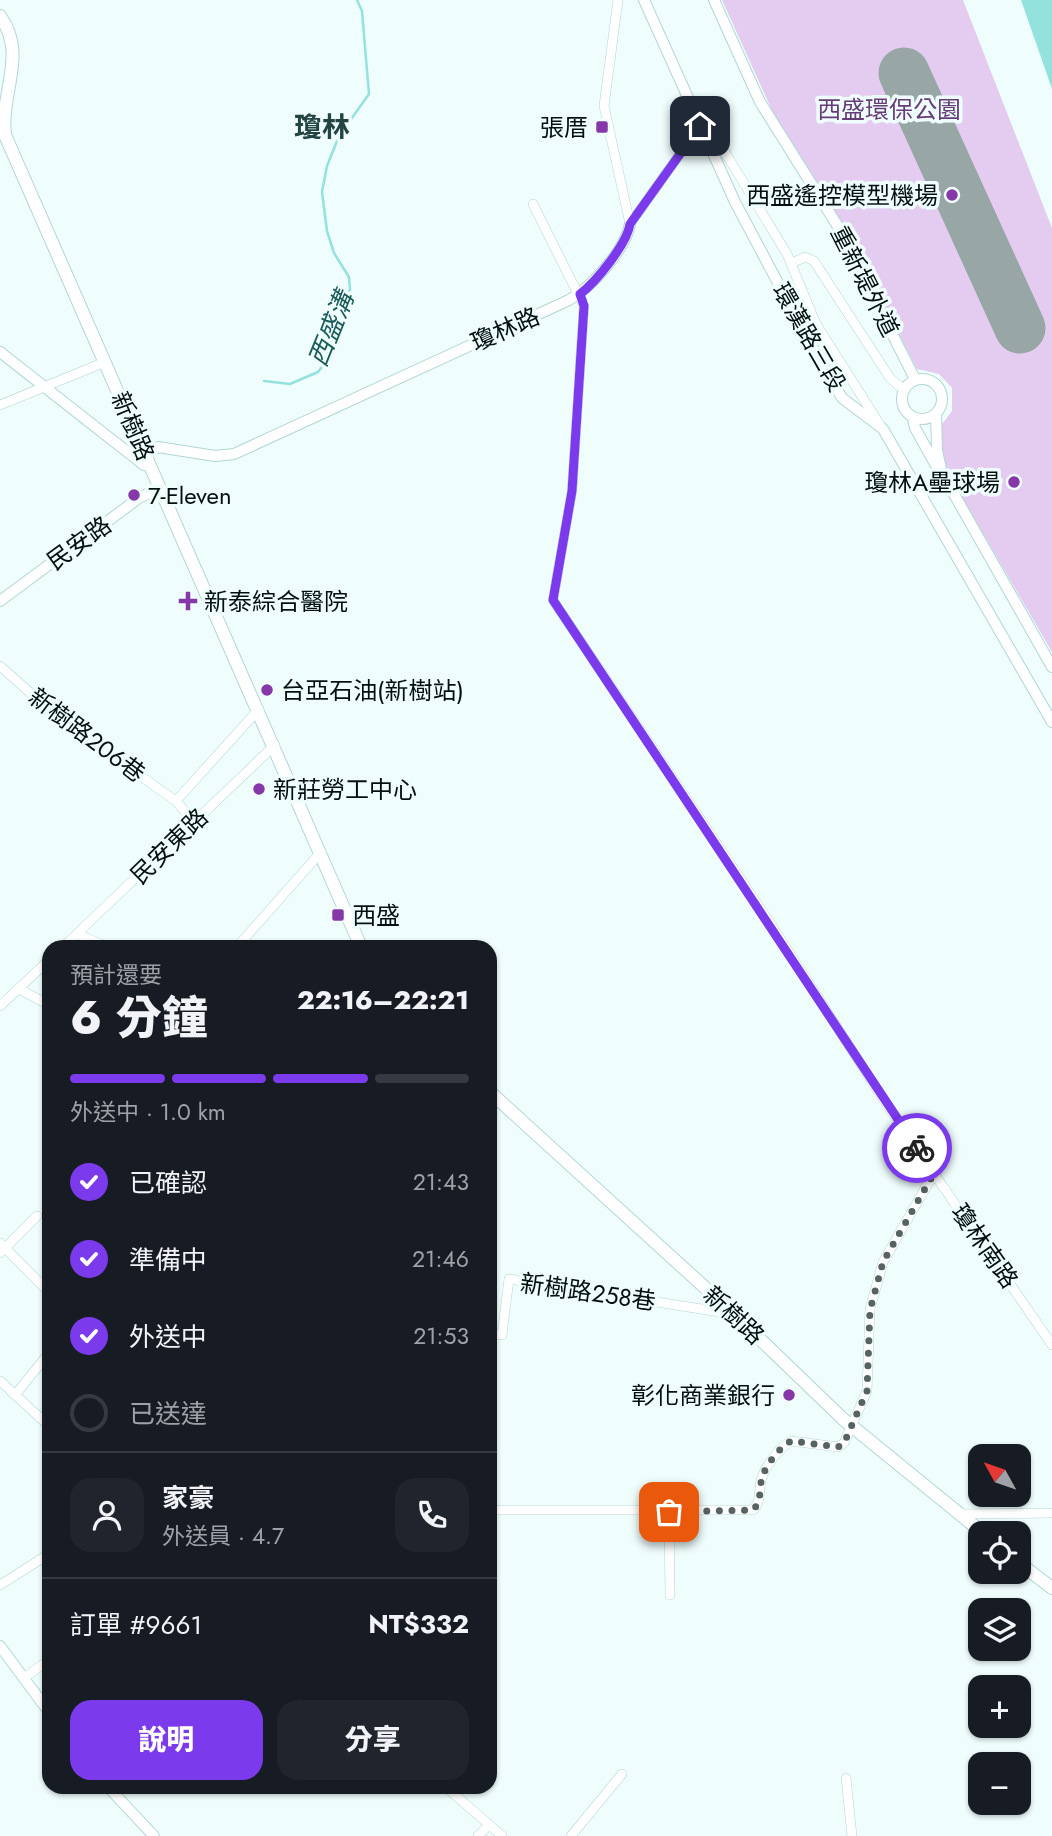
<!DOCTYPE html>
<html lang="zh-TW">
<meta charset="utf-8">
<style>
:root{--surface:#171b24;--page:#20242c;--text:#f1f3f6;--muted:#9ea1a6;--line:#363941;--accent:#7c3aed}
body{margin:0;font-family:Jost,"Noto Sans TC",sans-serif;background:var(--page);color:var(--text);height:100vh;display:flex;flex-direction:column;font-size:26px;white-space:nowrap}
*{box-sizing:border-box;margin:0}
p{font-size:23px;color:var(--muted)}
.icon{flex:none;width:38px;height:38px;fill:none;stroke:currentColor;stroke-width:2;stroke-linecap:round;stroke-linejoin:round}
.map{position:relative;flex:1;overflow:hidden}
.panel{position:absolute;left:42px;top:940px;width:455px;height:854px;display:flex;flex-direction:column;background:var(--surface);border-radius:21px;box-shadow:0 2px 5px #0004}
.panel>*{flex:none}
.needle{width:46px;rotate:310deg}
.tools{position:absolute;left:968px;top:1444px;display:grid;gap:14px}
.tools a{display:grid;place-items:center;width:63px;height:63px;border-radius:14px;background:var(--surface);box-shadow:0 2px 5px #0004;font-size:35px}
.pin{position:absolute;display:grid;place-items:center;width:60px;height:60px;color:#fff;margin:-30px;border-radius:14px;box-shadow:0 4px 10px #0006}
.courier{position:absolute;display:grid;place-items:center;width:70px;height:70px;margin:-35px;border:5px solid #7c3aed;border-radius:50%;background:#fff;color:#222;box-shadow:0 2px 9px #0007}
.overview em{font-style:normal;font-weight:800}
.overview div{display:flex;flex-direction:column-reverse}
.overview{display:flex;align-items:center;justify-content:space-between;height:119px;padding:0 28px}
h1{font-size:46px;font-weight:800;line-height:52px}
.bar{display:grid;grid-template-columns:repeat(4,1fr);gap:10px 7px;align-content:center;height:84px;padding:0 28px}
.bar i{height:9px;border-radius:5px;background:var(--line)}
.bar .current{background:var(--accent)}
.bar p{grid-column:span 4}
.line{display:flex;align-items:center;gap:18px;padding:0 28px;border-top:2px solid var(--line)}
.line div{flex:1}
.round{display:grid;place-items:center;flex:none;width:74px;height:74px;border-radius:21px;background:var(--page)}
ol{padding:0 28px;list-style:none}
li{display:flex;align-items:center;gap:21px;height:77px}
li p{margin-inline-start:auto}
li .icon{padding:7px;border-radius:50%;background:var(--accent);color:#fff;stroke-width:4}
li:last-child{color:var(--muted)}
li i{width:38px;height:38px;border:4px solid var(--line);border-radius:50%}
.primary-button{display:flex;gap:14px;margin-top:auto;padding:14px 28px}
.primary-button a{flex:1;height:80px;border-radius:21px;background:var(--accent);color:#fff;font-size:28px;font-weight:800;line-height:80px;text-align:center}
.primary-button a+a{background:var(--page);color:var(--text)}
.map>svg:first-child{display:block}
</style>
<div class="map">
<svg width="1052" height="1836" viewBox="0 0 1052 1836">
<rect width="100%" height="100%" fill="#effefd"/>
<polygon fill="#e4ccf1" points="722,0 963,0 1052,228 1052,652 942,463 942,424 952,411 952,388 939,374 917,369 828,199 803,179"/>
<polygon fill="#93e2de" points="1021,0 1052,0 1052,89"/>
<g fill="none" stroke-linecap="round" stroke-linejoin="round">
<polyline stroke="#93e2de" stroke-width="2.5" points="264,381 290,384 318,372 324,364 322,340 329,321 344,308 350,289 349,277 334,253 327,231 322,192 327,166 339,136 369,94 362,11 357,0"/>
<polyline stroke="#98a6a6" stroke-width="51" points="904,73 1020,328"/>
<defs>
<g id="minor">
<polyline points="618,0 604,106 630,224"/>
<polyline points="533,204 584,306 572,491 553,600 774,929 889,1108 1052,1345"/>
<polyline points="630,224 700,126 709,126 787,254 816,324 880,425"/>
<polyline points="792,263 805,257 814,261 890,378 904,390"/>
<polyline points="0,405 105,362"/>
<polyline points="0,666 60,719 176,801 194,822"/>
<polyline points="176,801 259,709"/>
<polyline points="77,934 108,947"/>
<polyline points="63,947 275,745"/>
<polyline points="237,947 321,852"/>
<polyline points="19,989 49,1005"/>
<polyline points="0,1006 49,960"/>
<polyline points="0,1243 49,1292"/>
<polyline points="0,1253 37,1216"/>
<polyline points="490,1334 502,1335 509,1279 733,1314"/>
<polyline points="0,1381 49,1426"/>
<polyline points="15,1395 49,1353"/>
<path d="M490,1510H753C762,1501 758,1489 762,1477C767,1464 779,1448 791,1441L838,1447L844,1443L867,1391L870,1309L883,1262L934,1173"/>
<polyline points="669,1512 670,1595"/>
<polyline points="960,1514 1052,1513"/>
<polyline points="0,1585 49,1554"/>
<polyline points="24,1678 49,1660"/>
<polyline points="846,1778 852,1836"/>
<polyline points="446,1787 502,1836"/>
<polyline points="478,1836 489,1825"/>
<polyline points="571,1836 622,1774"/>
</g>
<g id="tertiary">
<polyline points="644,0 735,202 803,330 842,398 883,429 1052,722"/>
<polyline points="714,0 760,102 837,225 915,379"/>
<polyline points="0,352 144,465"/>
<circle cx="922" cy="399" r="20"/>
<polyline points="936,414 937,451 942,473 1052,667"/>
<polyline points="913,418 915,428 938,469"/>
<path d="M139,460L158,447L215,456L234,454L569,300C591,288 626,249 630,224"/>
<polyline points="0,601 139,498 160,487"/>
<polyline points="0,1646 49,1712"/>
<polyline points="108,1787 154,1836"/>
</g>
<g id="secondary">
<path d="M0,16C28,55 0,91 5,135L361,947"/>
<polyline points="490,1092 734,1314 843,1419 983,1533"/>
<polyline points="1018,1562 1052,1588"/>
</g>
</defs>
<use href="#minor" stroke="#b1d6d4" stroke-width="10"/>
<use href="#tertiary" stroke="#b1d6d4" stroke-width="12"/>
<use href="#secondary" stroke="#b1d6d4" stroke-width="14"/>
<use href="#minor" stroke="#fff" stroke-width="9"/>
<use href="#tertiary" stroke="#fff" stroke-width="10"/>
<use href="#secondary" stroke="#fff" stroke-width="12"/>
</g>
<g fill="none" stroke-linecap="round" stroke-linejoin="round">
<path stroke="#566362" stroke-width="7" stroke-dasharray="0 12.6" d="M669,1512L753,1510C762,1501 759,1489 762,1477C767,1464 779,1448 791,1441L838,1447L844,1443L867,1391L870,1310L883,1262L934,1173L917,1148"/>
<path stroke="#7c3aed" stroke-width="9" d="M700,126L630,224C627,244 596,282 580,294L584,306L572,491L553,600L917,1148"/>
</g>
<g fill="#8738a8" stroke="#effefd" stroke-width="2.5">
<rect x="595" y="120" width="14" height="14" rx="3.5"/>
<circle cx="952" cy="195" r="7"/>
<circle cx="1014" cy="482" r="7"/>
<circle cx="134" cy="495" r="7"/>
<path d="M184.5 590.5h7v7h7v7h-7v7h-7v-7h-7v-7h7z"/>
<circle cx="267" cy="690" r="7"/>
<circle cx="259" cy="789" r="7"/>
<rect x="331" y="908" width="14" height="14" rx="3.5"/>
<circle cx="789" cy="1395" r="7"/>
</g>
<g text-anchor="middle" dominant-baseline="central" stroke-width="7" stroke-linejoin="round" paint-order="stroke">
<g font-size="24" fill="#653b78" stroke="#effefd">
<text x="889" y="109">西盛環保公園</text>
</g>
<g font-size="24" fill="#03100f" stroke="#effefd" text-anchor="start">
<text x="588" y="127" text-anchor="end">張厝</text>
<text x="938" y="195" text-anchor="end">西盛遙控模型機場</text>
<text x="1000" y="482" text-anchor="end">瓊林A壘球場</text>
<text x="148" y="495">7-Eleven</text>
<text x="204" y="601">新泰綜合醫院</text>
<text x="281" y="690">台亞石油(新樹站)</text>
<text x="273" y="789">新莊勞工中心</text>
<text x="352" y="915">西盛</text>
<text x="775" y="1395" text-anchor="end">彰化商業銀行</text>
</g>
<g font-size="24" fill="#03100f" stroke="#effefd">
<text transform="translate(865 281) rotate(63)">重新堤外道</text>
<text transform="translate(505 329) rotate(-24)">瓊林路</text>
<text transform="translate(809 337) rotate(60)">環漢路三段</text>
<text transform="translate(133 426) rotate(67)">新樹路</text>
<text transform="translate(79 543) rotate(-36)">民安路</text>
<text transform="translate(87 735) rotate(37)">新樹路206巷</text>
<text transform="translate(169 846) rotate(-44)">民安東路</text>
<text transform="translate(985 1246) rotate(55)">瓊林南路</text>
<text transform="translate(588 1292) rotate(8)">新樹路258巷</text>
<text transform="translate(734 1315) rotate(43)">新樹路</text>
</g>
<g font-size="26" font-style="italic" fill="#1a5c5a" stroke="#effefd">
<text transform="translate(331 329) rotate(-68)">西盛溝</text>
</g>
<g font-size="28" font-weight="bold" fill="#224442" stroke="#effefd">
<text x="322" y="127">瓊林</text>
</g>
</g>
</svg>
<div class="tools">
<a><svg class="needle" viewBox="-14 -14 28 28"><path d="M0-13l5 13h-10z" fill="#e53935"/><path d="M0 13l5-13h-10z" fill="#9ea1a6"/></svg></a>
<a><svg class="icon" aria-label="locate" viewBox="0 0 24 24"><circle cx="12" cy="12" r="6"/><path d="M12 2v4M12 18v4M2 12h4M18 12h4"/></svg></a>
<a><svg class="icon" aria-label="layers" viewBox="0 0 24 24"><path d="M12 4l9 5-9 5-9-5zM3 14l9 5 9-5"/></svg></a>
<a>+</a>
<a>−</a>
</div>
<div class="pin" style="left:669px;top:1512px;background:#ea580c"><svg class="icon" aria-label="bag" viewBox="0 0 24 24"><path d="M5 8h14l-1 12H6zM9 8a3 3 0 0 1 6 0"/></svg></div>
<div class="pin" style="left:700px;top:126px;background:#1f2937"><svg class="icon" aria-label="home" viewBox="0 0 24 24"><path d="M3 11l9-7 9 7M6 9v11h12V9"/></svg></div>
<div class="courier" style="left:917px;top:1148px"><svg class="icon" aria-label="bike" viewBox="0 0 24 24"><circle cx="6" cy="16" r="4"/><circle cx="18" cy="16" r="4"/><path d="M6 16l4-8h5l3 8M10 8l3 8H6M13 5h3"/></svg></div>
<section class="panel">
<div class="overview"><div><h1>6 分鐘</h1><p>預計還要</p></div><em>22:16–22:21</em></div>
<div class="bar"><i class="current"></i><i class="current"></i><i class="current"></i><i></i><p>外送中 · 1.0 km</p></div>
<ol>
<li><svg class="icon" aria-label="check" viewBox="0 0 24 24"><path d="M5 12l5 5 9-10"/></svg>已確認<p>21:43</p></li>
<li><svg class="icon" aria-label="check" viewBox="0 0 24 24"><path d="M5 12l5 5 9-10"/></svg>準備中<p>21:46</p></li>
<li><svg class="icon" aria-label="check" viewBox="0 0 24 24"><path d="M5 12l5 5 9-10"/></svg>外送中<p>21:53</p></li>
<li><i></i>已送達</li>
</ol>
<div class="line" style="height:126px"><a class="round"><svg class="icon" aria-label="person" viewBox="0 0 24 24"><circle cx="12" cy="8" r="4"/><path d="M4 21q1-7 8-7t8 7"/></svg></a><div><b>家豪</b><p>外送員 · 4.7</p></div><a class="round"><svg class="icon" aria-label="phone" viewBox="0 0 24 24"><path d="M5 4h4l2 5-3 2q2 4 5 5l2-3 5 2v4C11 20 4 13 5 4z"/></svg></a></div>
<div class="line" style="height:91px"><div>訂單 #9661</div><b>NT$332</b></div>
<div class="primary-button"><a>說明</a><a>分享</a></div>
</section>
</div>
